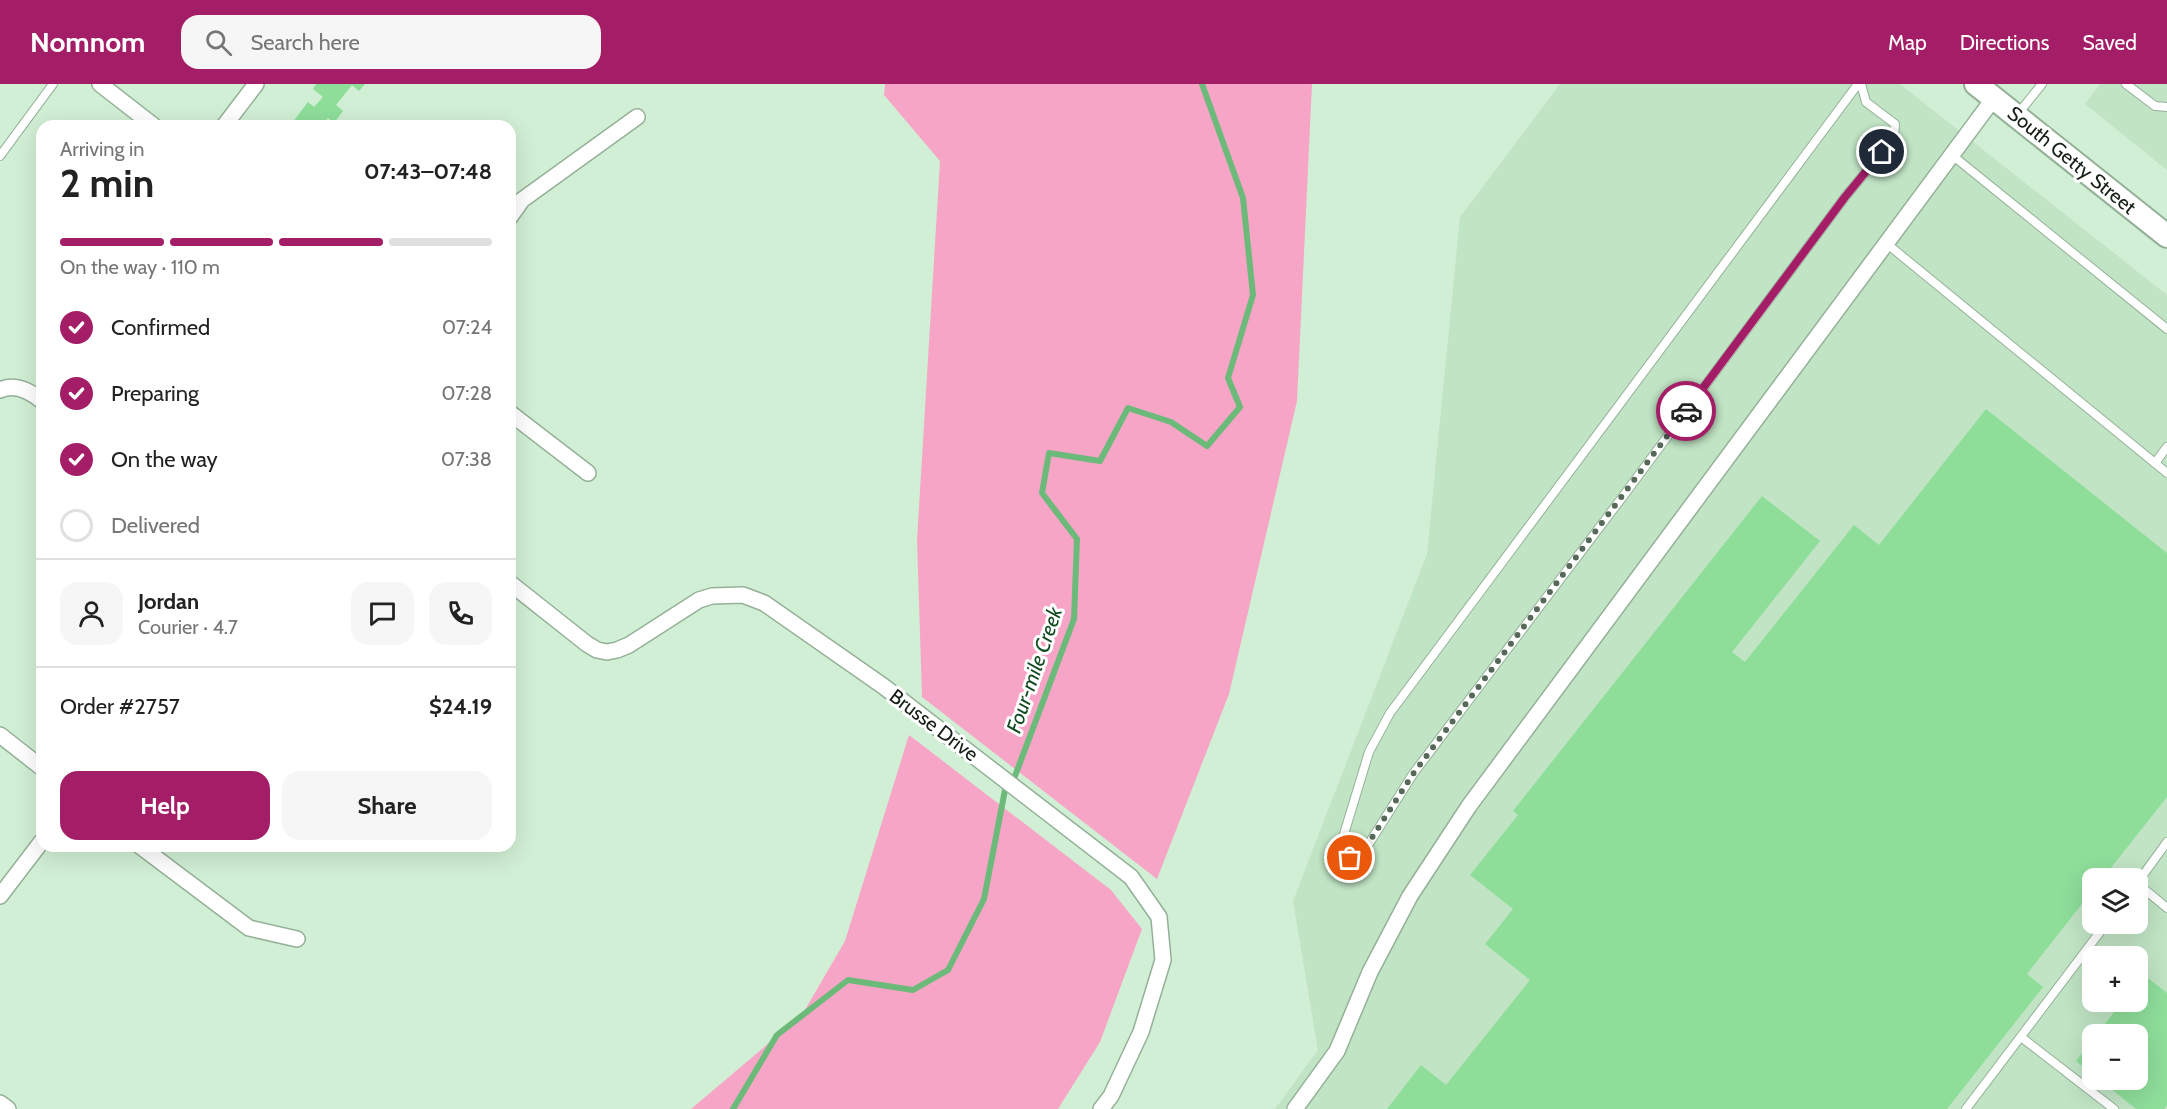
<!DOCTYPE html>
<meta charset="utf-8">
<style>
:root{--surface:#fff;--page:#f6f6f6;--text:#222;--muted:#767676;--line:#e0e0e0;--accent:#a41d67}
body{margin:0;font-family:Cabin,sans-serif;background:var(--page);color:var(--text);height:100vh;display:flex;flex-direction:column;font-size:22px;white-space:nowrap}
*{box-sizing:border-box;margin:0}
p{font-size:20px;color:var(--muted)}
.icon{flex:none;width:33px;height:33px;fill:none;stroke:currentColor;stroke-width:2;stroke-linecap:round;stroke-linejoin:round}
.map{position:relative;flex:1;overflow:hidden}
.side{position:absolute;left:36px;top:36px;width:480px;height:732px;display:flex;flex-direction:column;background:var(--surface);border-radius:18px;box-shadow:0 6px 24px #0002}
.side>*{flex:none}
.fabs{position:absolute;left:2082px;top:784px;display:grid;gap:12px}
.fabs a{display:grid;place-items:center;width:66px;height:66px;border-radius:12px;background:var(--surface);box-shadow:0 6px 24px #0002;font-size:30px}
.pin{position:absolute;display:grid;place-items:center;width:51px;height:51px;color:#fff;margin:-26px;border:3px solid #fff;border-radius:50%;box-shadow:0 2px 6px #0007}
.courier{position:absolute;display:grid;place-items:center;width:60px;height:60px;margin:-30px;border:4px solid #a41d67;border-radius:50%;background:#fff;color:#222;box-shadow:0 2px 8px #0007}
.headline em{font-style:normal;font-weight:700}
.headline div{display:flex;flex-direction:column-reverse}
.headline{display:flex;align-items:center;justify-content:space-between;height:102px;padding:0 24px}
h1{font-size:39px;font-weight:700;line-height:45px}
.bar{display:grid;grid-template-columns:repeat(4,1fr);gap:9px 6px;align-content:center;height:72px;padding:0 24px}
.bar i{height:8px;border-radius:4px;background:var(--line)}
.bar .on{background:var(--accent)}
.bar p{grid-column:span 4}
.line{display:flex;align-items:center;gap:15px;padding:0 24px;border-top:2px solid var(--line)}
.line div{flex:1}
.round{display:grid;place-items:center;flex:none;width:63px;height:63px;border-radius:18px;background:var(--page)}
ol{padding:0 24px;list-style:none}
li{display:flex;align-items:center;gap:18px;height:66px}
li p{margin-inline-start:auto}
li .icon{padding:6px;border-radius:50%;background:var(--accent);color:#fff;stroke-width:4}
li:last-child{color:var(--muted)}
li i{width:33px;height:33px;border:3px solid var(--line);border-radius:50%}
.button{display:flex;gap:12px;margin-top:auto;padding:12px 24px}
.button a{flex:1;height:69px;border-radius:18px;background:var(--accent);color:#fff;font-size:24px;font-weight:700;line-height:69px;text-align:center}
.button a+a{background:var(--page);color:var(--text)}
header{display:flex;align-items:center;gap:36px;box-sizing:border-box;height:84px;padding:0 30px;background:var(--accent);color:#fff}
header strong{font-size:28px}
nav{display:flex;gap:33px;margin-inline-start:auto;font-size:21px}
.search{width:420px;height:54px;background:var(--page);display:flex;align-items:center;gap:15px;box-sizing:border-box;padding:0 21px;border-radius:18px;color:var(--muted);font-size:22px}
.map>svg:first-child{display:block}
</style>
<header>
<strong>Nomnom</strong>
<div class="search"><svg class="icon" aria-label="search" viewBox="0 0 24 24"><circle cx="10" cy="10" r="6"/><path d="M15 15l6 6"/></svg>Search here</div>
<nav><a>Map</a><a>Directions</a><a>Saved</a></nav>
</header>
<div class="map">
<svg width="2167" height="1025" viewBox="0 0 2167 1025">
<rect width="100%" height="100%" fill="#d1efd4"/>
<g fill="#c0e4c4" fill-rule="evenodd">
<path d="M1560,0H1900L2167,211V1025H1275L1318,966L1293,817L1427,470L1460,133ZM2092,795H2138V840H2092ZM2092,873H2138V918H2092ZM2092,951H2138V996H2092Z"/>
<polygon points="2100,0 2167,0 2167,86 2085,20"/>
</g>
<g fill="#f7a5c7">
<polygon points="885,0 1312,0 1297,317 1229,610 1157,795 922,613 917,456 940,77 884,11"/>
<polygon points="909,651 1111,806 1142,845 1100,958 1058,1025 691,1025 802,931 845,857"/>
</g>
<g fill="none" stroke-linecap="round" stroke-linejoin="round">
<g stroke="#6cba79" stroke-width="6">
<polyline points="1015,692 1074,535 1077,455 1042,409 1049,369 1100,377 1128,324 1171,338 1207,362 1240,323 1228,294 1253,211 1243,114 1202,0"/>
<polyline points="733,1025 777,951 848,896 913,906 948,886 984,815 1005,706"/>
</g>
</g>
<g fill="#8ede9a">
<polygon points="316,0 365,0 359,7 352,1 336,21 343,27 334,39 328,34 322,42 295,42 292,39 308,18 314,23 323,13 313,5"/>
<polygon points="1986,325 2167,469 2167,713 2102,795 2092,795 2092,807 2027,890 2043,903 1947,1025 1387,1025 1421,981 1446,1001 1530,896 1485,860 1513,825 1470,791 1518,731 1513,727 1762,412 1820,457 1732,568 1745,578 1854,441 1879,461"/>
<polygon points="2144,891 2167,909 2167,1022 2164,1025 2136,1025 2100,996 2138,996 2138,951 2096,951 2122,918 2138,918 2138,899"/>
<polygon points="2092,956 2092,990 2076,977"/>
</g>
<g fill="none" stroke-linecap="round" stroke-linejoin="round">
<defs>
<g id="service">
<polyline points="1858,0 1390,629 1369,668 1341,760 1341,768 1350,774 1363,769 1413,690 1627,407 1845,113 1894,54 1895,40 1866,18 1861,0"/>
<polyline points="2126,0 2155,22 2167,23"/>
<polyline points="2017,31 2042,0"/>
<polyline points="1952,71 2167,245"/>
<polyline points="0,72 53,0"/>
<polyline points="1886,159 2167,389"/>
<polyline points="2155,379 2167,363"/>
<polyline points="2138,798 2167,758"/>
<polyline points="2138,800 2167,824"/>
<polyline points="2021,953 2114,1025"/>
<polyline points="1966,1025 2106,840"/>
</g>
<g id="minor">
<polyline points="100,0 154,42"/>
<polyline points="224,42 256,0"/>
<polyline points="510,133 522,116 637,33"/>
<path d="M0,306C15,299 30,307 42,317"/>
<polyline points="510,329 588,389"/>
<polyline points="510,499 587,560 597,566 607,568 617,566 629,561 699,516 712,512 743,511 764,519 883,602 1131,793 1159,833 1163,876 1141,948 1111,1012 1101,1025"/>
<polyline points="0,651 42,684"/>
<polyline points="140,762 249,844 297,855"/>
<polyline points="0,812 42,757"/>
<polyline points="0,1019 8,1025"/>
<polyline points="1295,1025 1337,967 1370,888 1410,812 1469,722 1994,14"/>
</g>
<polyline id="secondary" points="1976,0 2167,152"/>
</defs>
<use href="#service" stroke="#94b198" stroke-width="10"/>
<use href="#minor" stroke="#94b198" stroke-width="18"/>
<use href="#secondary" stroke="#94b198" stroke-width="26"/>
<use href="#service" stroke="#fff" stroke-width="8"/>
<use href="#minor" stroke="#fff" stroke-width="15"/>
<use href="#secondary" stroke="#fff" stroke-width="22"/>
</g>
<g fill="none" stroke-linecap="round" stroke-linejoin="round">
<polyline stroke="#566858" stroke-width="6" stroke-dasharray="0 10.8" points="1350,774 1362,769 1413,690 1686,327"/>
<polyline stroke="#a41d67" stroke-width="8" points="1686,327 1845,113 1882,68"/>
</g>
<g text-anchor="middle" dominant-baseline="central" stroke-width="6" stroke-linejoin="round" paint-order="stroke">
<g font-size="20" fill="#141f15" stroke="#fff">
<text transform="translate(2072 76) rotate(39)">South Getty Street</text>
<text transform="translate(934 641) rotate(37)">Brusse Drive</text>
</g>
<g font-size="21" font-style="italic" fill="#124b20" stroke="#fff">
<text transform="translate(1034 586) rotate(-71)">Four-mile Creek</text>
</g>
</g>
</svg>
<div class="fabs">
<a><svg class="icon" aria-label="layers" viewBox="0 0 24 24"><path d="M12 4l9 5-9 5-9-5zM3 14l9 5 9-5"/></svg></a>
<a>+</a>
<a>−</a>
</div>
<div class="pin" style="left:1350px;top:774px;background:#ea580c"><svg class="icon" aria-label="bag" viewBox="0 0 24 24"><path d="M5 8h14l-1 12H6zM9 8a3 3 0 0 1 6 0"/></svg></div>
<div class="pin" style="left:1882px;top:68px;background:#1f2937"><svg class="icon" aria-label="home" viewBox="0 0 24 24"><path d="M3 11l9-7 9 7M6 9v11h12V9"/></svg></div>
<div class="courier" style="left:1686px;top:327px"><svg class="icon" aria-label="car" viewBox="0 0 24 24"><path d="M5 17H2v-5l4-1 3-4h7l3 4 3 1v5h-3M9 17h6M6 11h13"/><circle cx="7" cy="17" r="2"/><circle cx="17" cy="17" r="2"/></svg></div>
<section class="side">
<div class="headline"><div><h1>2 min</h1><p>Arriving in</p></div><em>07:43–07:48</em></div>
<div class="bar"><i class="on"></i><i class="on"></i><i class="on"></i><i></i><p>On the way · 110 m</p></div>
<ol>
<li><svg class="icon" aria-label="check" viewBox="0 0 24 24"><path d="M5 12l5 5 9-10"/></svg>Confirmed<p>07:24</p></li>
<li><svg class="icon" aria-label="check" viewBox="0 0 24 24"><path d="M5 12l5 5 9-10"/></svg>Preparing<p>07:28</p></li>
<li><svg class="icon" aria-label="check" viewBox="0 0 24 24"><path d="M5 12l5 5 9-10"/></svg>On the way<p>07:38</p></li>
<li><i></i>Delivered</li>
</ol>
<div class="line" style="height:108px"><a class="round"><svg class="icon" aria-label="person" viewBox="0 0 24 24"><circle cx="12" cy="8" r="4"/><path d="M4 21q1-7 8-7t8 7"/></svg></a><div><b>Jordan</b><p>Courier · 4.7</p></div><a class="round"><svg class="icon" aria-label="chat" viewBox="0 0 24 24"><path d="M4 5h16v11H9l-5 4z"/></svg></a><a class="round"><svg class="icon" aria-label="phone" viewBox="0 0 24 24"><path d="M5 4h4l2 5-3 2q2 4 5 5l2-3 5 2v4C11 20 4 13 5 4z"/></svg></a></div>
<div class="line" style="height:78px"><div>Order #2757</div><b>$24.19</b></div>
<div class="button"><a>Help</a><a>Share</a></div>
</section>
</div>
